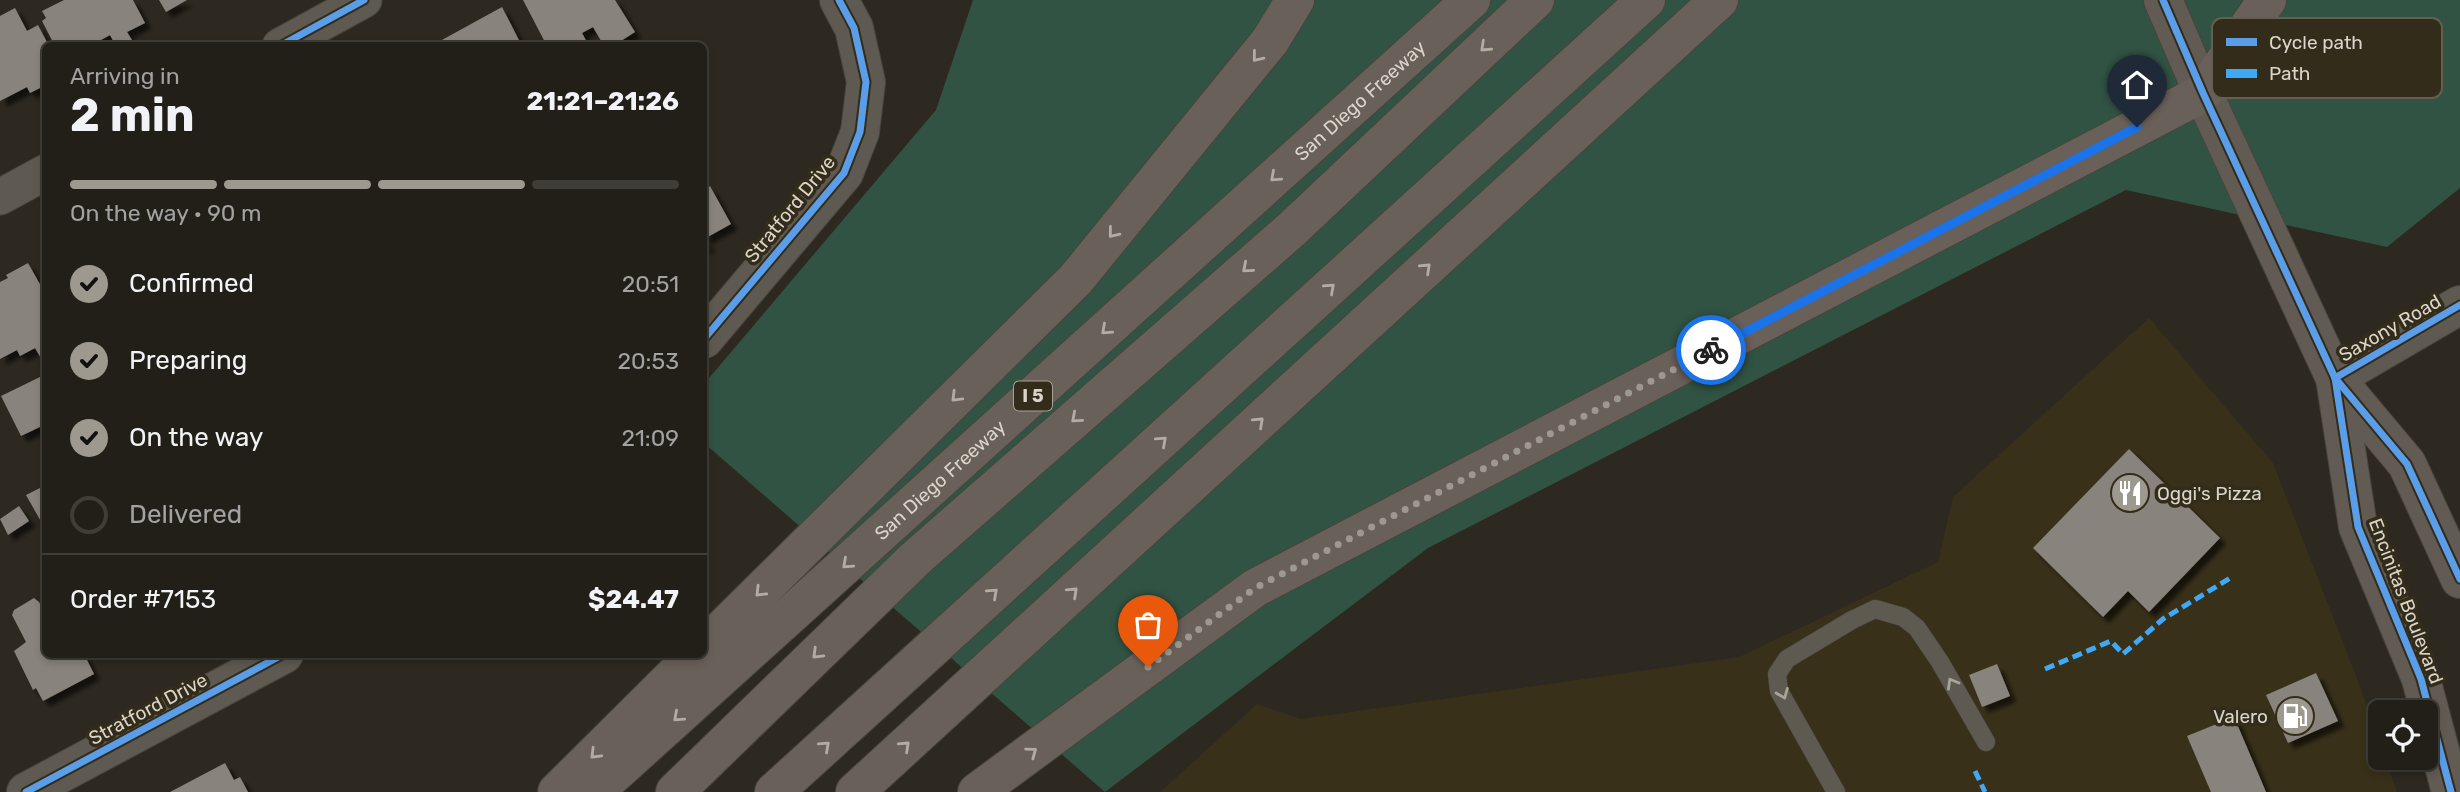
<!DOCTYPE html>
<meta charset="utf-8">
<style>
:root{--surface:#221f18;--page:#2e2c25;--text:#f1f3f6;--muted:#a2a2a2;--line:#3f3d37;--accent:#9d998e}
body{margin:0;font-family:Rubik,sans-serif;background:var(--page);color:var(--text);height:100vh;display:flex;flex-direction:column;font-size:26px;white-space:nowrap}
*{box-sizing:border-box;margin:0}
p{font-size:23px;color:var(--muted)}
.icon{flex:none;width:38px;height:38px;fill:none;stroke:currentColor;stroke-width:2;stroke-linecap:round;stroke-linejoin:round}
.map{position:relative;flex:1;overflow:hidden}
.sheet{position:absolute;left:42px;top:42px;width:665px;height:616px;display:flex;flex-direction:column;background:var(--surface);border-radius:10px;box-shadow:0 4px 10px #0003,0 0 0 2px var(--line)}
.sheet>*{flex:none}
.buttons{position:absolute;left:2368px;top:700px;display:grid;gap:14px}
.buttons a{display:grid;place-items:center;width:70px;height:70px;border-radius:10px;background:var(--surface);box-shadow:0 4px 10px #0003,0 0 0 2px var(--line);font-size:35px}
.pin{position:absolute;display:grid;place-items:center;width:60px;height:60px;color:#fff;margin:-72px -30px;border-radius:50% 50% 50% 0;rotate:-45deg;box-shadow:0 0 7px #0007}
.pin .icon{rotate:45deg}
.courier{position:absolute;display:grid;place-items:center;width:70px;height:70px;margin:-35px;border:5px solid #1a73e8;border-radius:50%;background:#fff;color:#222;box-shadow:0 2px 9px #0007}
.headline em{font-style:normal;font-weight:700}
.headline div{display:flex;flex-direction:column-reverse}
.headline{display:flex;align-items:center;justify-content:space-between;height:119px;padding:0 28px}
h1{font-size:46px;font-weight:700;line-height:52px}
.bar{display:grid;grid-template-columns:repeat(4,1fr);gap:10px 7px;align-content:center;height:84px;padding:0 28px}
.bar i{height:9px;border-radius:5px;background:var(--line)}
.bar .active{background:var(--accent)}
.bar p{grid-column:span 4}
.line{display:flex;align-items:center;gap:18px;padding:0 28px;border-top:2px solid var(--line)}
.line div{flex:1}
ol{padding:0 28px;list-style:none}
li{display:flex;align-items:center;gap:21px;height:77px}
li p{margin-inline-start:auto}
li .icon{padding:7px;border-radius:50%;background:var(--accent);color:#111;stroke-width:4}
li:last-child{color:var(--muted)}
li i{width:38px;height:38px;border:4px solid var(--line);border-radius:50%}
.map>svg:first-child{display:block}
</style>
<div class="map">
<svg width="2460" height="792" viewBox="0 0 2460 792">
<defs>
<filter id="shadow"><feDropShadow dx="6" dy="6" stdDeviation="2" flood-color="#0009"/></filter>
</defs>
<rect width="100%" height="100%" fill="#2d2920"/>
<polygon fill="#383019" points="2149,318 2273,463 2358,681 2380,744 2380,758 2385,758 2397,792 1160,792 1257,704 1301,719 1739,657 1938,562 1953,497"/>
<polygon fill="#315343" points="973,0 2460,0 2460,188 2387,247 2126,190 1428,548 1105,792 704,443 704,384 936,110"/>
<g fill="#88837b" filter="url(#shadow)">
<polygon points="64,0 133,0 145,23 127,32 132,40 122,46 116,46 110,35 90,46 55,46 42,21 46,18 42,11"/>
<polygon points="159,0 187,0 166,12"/>
<polygon points="523,0 615,0 635,32 613,46 604,46 593,27 582,33 589,46 547,46"/>
<polygon points="502,7 522,46 431,46"/>
<polygon points="15,8 27,31 38,25 49,46 46,46 46,85 30,93 27,87 0,101 0,16"/>
<polygon points="710,186 731,224 704,239 709,246 704,249 704,190"/>
<polygon points="28,263 46,295 46,357 42,360 35,348 20,356 17,350 0,359 0,282 8,278 6,275"/>
<polygon points="40,377 46,388 46,424 21,436 1,396"/>
<polygon points="2129,449 2220,538 2149,612 2128,591 2103,617 2033,548"/>
<polygon points="46,485 46,523 43,525 26,495"/>
<polygon points="19,506 29,521 8,535 0,519"/>
<polygon points="34,598 39,602 46,614 46,654 84,654 94,674 43,701 36,688 33,690 14,651 26,642 12,615 14,610"/>
<polygon points="1997,664 2010,696 1982,707 1969,675"/>
<polygon points="2316,673 2338,721 2288,743 2266,695"/>
<polygon points="2234,717 2266,792 2211,792 2187,736"/>
<polygon points="225,763 234,780 240,777 248,792 170,792"/>
</g>
<g fill="none" stroke-linecap="round" stroke-linejoin="round">
<defs>
<polyline id="service" points="1836,792 1779,691 1777,674 1787,659 1852,620 1875,609 1903,617 1917,628 1940,662 1986,742"/>
<g id="minor">
<polyline points="280,46 364,0"/>
<polyline points="0,197 46,172"/>
</g>
<g id="tertiary">
<polyline points="704,339 844,173 860,132 866,82 854,28 839,0"/>
<polyline points="2335,378 2460,305"/>
<polyline points="26,792 284,654"/>
</g>
<g id="primary">
<polyline points="2163,0 2203,93 2335,378 2407,464 2460,579"/>
<polyline points="2335,378 2358,527 2421,679 2451,792"/>
</g>
<g id="motorway">
<polyline points="704,647 1076,279 1270,41 1295,0"/>
<polyline points="557,792 696,654"/>
<path id="s1" d="M594,792L1471,0"/>
<polyline points="675,792 916,558 1292,229 1535,0"/>
<polyline points="774,792 1646,0"/>
<polyline points="855,792 1719,0"/>
<polyline points="977,792 1255,588 2203,93 2267,0"/>
</g>
</defs>
<use href="#service" stroke="#48453c" stroke-width="19"/>
<use href="#minor" stroke="#48453c" stroke-width="37"/>
<use href="#tertiary" stroke="#48453c" stroke-width="40"/>
<use href="#primary" stroke="#48453c" stroke-width="40"/>
<use href="#motorway" stroke="#48453c" stroke-width="40"/>
<use href="#service" stroke="#5e5a52" stroke-width="18"/>
<use href="#minor" stroke="#5e5a52" stroke-width="35"/>
<use href="#tertiary" stroke="#5e5a52" stroke-width="38"/>
<use href="#primary" stroke="#625b54" stroke-width="38"/>
<use href="#motorway" stroke="#6a605a" stroke-width="38"/>
<g stroke="#3fa9f5" stroke-width="5" stroke-dasharray="10 5" stroke-linecap="butt">
<polyline points="2045,669 2111,641 2123,654 2163,619 2232,577"/>
<polyline points="1975,771 1985,792"/>
</g>
<defs>
<g id="cycleway">
<polyline points="2163,0 2203,93 2335,378 2407,464 2460,579"/>
<polyline points="280,46 364,0"/>
<polyline points="704,339 844,173 860,132 866,82 854,28 839,0"/>
<polyline points="2335,378 2358,527 2421,679 2451,792"/>
<polyline points="2335,378 2460,305"/>
<polyline points="26,792 284,654"/>
</g>
</defs>
<use href="#cycleway" stroke="#332c1a" stroke-width="11"/>
<use href="#cycleway" stroke="#5a9eea" stroke-width="7"/>
</g>
<defs><path id="oneway-chevron" d="M-2-3.5L2.5 0L-2 3.5" fill="none" stroke-width="1.6" stroke-linecap="round" stroke-linejoin="round" transform="scale(1.75)"/></defs>
<g stroke="#b2aca3">
<use href="#oneway-chevron" transform="translate(1485 47) rotate(137)"/>
<use href="#oneway-chevron" transform="translate(1257 57) rotate(129)"/>
<use href="#oneway-chevron" transform="translate(1275 177) rotate(138)"/>
<use href="#oneway-chevron" transform="translate(1113 233) rotate(129)"/>
<use href="#oneway-chevron" transform="translate(1247 268) rotate(139)"/>
<use href="#oneway-chevron" transform="translate(1426 268) rotate(-43)"/>
<use href="#oneway-chevron" transform="translate(1330 288) rotate(-42)"/>
<use href="#oneway-chevron" transform="translate(1106 330) rotate(138)"/>
<use href="#oneway-chevron" transform="translate(956 397) rotate(135)"/>
<use href="#oneway-chevron" transform="translate(1076 418) rotate(139)"/>
<use href="#oneway-chevron" transform="translate(1259 422) rotate(-43)"/>
<use href="#oneway-chevron" transform="translate(1162 441) rotate(-42)"/>
<use href="#oneway-chevron" transform="translate(847 564) rotate(138)"/>
<use href="#oneway-chevron" transform="translate(760 592) rotate(135)"/>
<use href="#oneway-chevron" transform="translate(1073 592) rotate(-43)"/>
<use href="#oneway-chevron" transform="translate(993 593) rotate(-42)"/>
<use href="#oneway-chevron" transform="translate(817 654) rotate(136)"/>
<use href="#oneway-chevron" transform="translate(678 717) rotate(138)"/>
<use href="#oneway-chevron" transform="translate(825 746) rotate(-42)"/>
<use href="#oneway-chevron" transform="translate(905 746) rotate(-43)"/>
<use href="#oneway-chevron" transform="translate(1032 752) rotate(-36)"/>
<use href="#oneway-chevron" transform="translate(595 754) rotate(135)"/>
</g>
<g stroke="#a8a49a">
<use href="#oneway-chevron" transform="translate(1952 683) rotate(-120)"/>
<use href="#oneway-chevron" transform="translate(1783 694) rotate(68)"/>
</g>
<g fill="none" stroke-linecap="round" stroke-linejoin="round">
<polyline stroke="#9d998e" stroke-width="7" stroke-dasharray="0 12.6" points="1148,667 1255,588 1711,350"/>
<polyline stroke="#1a73e8" stroke-width="9" points="1711,350 2137,127"/>
</g>
<defs>
<symbol id="restaurant-disc" viewBox="-11 -11 22 22"><circle r="9.5" fill="#9d998e" stroke="#332c1a"/><path d="M-5-6h1v4h1v-4h1v4h1v-4h1v5L-1.5 .5V6h-2V.5L-5-1ZM5-6V6H3V1.5H1.5Q1.5-4 5-6Z" fill="#fff"/></symbol>
<symbol id="fuel-disc" viewBox="-11 -11 22 22"><circle r="9.5" fill="#9d998e" stroke="#332c1a"/><path d="M-5.5-6h7V0h2V4h1.3V-2.5L3-4.5l.8-.8L6-3V5H2.5V1h-1V6h-7ZM-4.2-4.7v3.2H.2V-4.7Z" fill="#fff"/></symbol>
</defs>
<g fill-rule="evenodd">
<use href="#restaurant-disc" x="2108" y="471" width="44" height="44"/>
<use href="#fuel-disc" x="2273" y="694" width="44" height="44"/>
</g>
<g text-anchor="middle" dominant-baseline="central" stroke-width="7" stroke-linejoin="round" paint-order="stroke">
<rect fill="#332c1a" stroke="#a7a295" stroke-width="2" x="1014" y="381.5" width="38" height="29" rx="5"/>
<g font-size="18" font-weight="bold" fill="#d9d5ca">
<text x="1033" y="396">I 5</text>
</g>
<g font-size="19" fill="#d9d5ca" stroke="#332c1a">
<text stroke="none"><textPath href="#s1" startOffset="1032">San Diego Freeway</textPath></text>
<text transform="translate(790 209) rotate(-51)">Stratford Drive</text>
<text transform="translate(2390 328) rotate(-30)">Saxony Road</text>
<text stroke="none"><textPath href="#s1" startOffset="466">San Diego Freeway</textPath></text>
<text transform="translate(2406 601) rotate(69)">Encinitas Boulevard</text>
<text transform="translate(148 709) rotate(-28)">Stratford Drive</text>
</g>
<g font-size="19" fill="#d9d5ca" stroke="#332c1a" text-anchor="start">
<text x="2157" y="493">Oggi's Pizza</text>
<text x="2268" y="716" text-anchor="end">Valero</text>
</g>
</g>
<rect x="2212" y="18" width="230" height="80" rx="10" fill="#332c1a" stroke="#655f4f" stroke-width="2"/>
<rect x="2226" y="38" width="31" height="8" fill="#5a9eea"/>
<rect x="2226" y="69" width="31" height="9" fill="#3fa9f5"/>
<g font-size="19" fill="#d9d5ca">
<text x="2269" y="49">Cycle path</text>
<text x="2269" y="80">Path</text>
</g>
</svg>
<div class="buttons">
<a><svg class="icon" aria-label="locate" viewBox="0 0 24 24"><circle cx="12" cy="12" r="6"/><path d="M12 2v4M12 18v4M2 12h4M18 12h4"/></svg></a>
</div>
<div class="pin" style="left:1148px;top:667px;background:#ea580c"><svg class="icon" aria-label="bag" viewBox="0 0 24 24"><path d="M5 8h14l-1 12H6zM9 8a3 3 0 0 1 6 0"/></svg></div>
<div class="pin" style="left:2137px;top:127px;background:#1f2937"><svg class="icon" aria-label="home" viewBox="0 0 24 24"><path d="M3 11l9-7 9 7M6 9v11h12V9"/></svg></div>
<div class="courier" style="left:1711px;top:350px"><svg class="icon" aria-label="bike" viewBox="0 0 24 24"><circle cx="6" cy="16" r="4"/><circle cx="18" cy="16" r="4"/><path d="M6 16l4-8h5l3 8M10 8l3 8H6M13 5h3"/></svg></div>
<section class="sheet">
<div class="headline"><div><h1>2 min</h1><p>Arriving in</p></div><em>21:21–21:26</em></div>
<div class="bar"><i class="active"></i><i class="active"></i><i class="active"></i><i></i><p>On the way · 90 m</p></div>
<ol>
<li><svg class="icon" aria-label="check" viewBox="0 0 24 24"><path d="M5 12l5 5 9-10"/></svg>Confirmed<p>20:51</p></li>
<li><svg class="icon" aria-label="check" viewBox="0 0 24 24"><path d="M5 12l5 5 9-10"/></svg>Preparing<p>20:53</p></li>
<li><svg class="icon" aria-label="check" viewBox="0 0 24 24"><path d="M5 12l5 5 9-10"/></svg>On the way<p>21:09</p></li>
<li><i></i>Delivered</li>
</ol>
<div class="line" style="height:91px"><div>Order #7153</div><b>$24.47</b></div>
</section>
</div>
